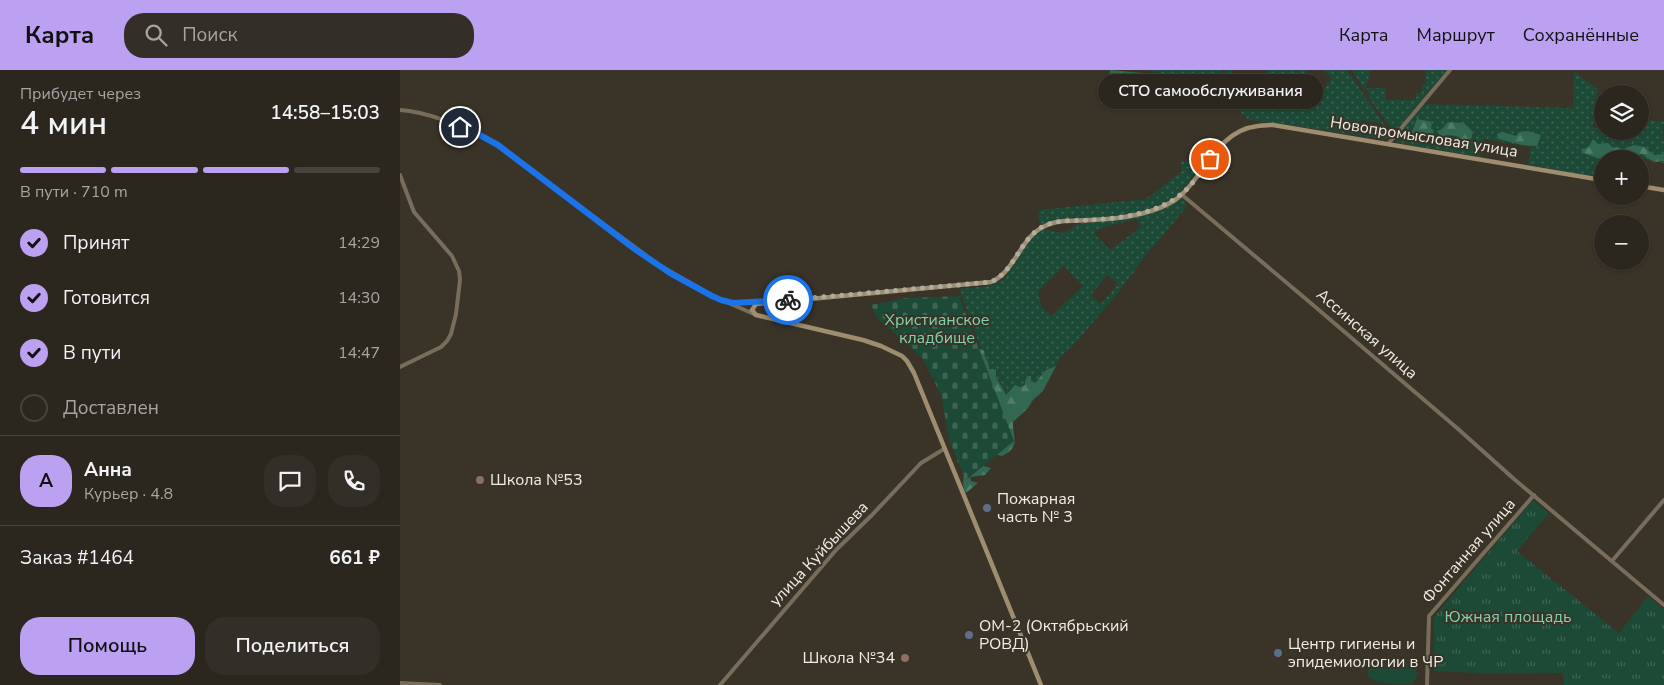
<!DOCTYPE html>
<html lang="ru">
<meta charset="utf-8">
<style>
:root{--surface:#2b261e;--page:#332e27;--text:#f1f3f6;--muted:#a6a5a4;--line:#47433c;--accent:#bca0f2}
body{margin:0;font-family:"Nunito Sans",sans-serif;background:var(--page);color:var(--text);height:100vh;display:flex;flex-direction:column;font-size:19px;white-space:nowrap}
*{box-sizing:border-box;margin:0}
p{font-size:16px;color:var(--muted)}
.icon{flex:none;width:28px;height:28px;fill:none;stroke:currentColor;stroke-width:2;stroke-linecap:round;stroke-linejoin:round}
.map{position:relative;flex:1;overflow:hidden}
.panel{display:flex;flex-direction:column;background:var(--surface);width:400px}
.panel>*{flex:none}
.fabs{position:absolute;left:1194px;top:15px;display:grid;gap:10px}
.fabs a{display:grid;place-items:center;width:55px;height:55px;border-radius:50%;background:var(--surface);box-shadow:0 1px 4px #0004,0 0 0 1px var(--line);font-size:25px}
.pin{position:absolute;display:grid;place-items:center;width:42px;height:42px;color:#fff;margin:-21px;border:2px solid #fff;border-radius:50%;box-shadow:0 1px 5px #0007}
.courier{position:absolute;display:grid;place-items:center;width:50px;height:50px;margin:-25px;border:4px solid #1a73e8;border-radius:50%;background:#fff;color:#222;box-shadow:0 1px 6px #0007}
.bubble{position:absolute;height:35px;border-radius:18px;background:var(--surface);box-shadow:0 1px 4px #0004,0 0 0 1px var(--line);font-size:16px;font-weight:600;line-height:35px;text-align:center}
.overview em{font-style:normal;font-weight:600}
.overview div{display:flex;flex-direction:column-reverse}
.overview{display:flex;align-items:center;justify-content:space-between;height:85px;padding:0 20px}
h1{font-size:32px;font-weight:600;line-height:38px}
.bar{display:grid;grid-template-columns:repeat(4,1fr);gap:8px 5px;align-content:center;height:60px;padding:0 20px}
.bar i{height:6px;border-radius:4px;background:var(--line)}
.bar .active{background:var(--accent)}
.bar p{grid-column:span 4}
.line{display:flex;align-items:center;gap:12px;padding:0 20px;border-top:1px solid var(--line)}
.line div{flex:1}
.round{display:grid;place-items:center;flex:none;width:52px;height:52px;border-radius:20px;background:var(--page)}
ol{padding:0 20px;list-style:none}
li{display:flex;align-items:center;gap:15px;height:55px}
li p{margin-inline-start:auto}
li .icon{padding:5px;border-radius:50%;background:var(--accent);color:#111;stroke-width:4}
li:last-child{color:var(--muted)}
li i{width:28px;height:28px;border:2px solid var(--line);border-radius:50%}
.action{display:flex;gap:10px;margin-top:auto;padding:10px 20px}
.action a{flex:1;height:58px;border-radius:20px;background:var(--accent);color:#111;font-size:20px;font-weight:600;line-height:58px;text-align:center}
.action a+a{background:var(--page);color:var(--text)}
header{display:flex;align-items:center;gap:30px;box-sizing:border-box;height:70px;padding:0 25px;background:var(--accent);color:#111}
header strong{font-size:24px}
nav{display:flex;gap:28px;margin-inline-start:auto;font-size:18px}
.search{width:350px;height:45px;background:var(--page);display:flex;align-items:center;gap:12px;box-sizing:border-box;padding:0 18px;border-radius:20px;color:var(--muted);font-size:19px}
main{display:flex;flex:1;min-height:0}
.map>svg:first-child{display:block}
</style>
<header>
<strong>Карта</strong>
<div class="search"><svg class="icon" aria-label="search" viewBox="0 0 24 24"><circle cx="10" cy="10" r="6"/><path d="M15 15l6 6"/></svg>Поиск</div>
<nav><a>Карта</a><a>Маршрут</a><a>Сохранённые</a></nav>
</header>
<main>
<section class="panel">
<div class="overview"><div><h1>4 мин</h1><p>Прибудет через</p></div><em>14:58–15:03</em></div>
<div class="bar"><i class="active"></i><i class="active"></i><i class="active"></i><i></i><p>В пути · 710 m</p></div>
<ol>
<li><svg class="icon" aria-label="check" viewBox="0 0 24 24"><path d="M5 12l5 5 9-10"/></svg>Принят<p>14:29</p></li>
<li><svg class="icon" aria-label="check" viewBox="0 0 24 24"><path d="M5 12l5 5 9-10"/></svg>Готовится<p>14:30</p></li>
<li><svg class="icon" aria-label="check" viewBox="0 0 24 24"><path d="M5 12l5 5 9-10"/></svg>В пути<p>14:47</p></li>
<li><i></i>Доставлен</li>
</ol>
<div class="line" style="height:90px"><b class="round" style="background:var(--accent);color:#111">А</b><div><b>Анна</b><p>Курьер · 4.8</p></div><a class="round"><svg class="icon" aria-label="chat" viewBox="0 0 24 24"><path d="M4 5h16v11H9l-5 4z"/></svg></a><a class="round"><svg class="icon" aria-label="phone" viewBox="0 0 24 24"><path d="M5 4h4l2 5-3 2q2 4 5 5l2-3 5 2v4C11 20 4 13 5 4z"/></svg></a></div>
<div class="line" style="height:65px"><div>Заказ #1464</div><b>661 ₽</b></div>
<div class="action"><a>Помощь</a><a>Поделиться</a></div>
</section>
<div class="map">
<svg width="1264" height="615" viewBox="0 0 1264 615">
<defs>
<pattern id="grass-dots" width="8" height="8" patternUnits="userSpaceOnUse" patternTransform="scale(1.25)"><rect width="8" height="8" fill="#1d4937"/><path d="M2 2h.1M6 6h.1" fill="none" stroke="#3e6454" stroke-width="1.8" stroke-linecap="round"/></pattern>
<pattern id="forest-firs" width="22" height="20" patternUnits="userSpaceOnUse" patternTransform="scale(1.25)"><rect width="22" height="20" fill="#326851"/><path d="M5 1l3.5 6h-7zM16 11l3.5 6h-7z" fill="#507e6a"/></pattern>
<pattern id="cemetery-stones" width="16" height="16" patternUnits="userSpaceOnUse" patternTransform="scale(1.25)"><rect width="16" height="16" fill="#1d4937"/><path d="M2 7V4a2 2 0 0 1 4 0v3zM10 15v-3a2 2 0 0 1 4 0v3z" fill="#3e6454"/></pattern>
<pattern id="park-tufts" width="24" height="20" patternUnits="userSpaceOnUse" patternTransform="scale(1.25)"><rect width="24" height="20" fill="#1d4937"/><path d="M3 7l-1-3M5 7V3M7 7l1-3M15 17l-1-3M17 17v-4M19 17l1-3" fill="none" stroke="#3e6454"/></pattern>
</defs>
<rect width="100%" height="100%" fill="#393328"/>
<g fill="url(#grass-dots)" fill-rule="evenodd">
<polygon points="744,0 822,0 822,9 817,12"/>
<path d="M825,0H832L831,19L866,22L868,0H893L896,2L897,0H908L901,9L920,24L932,8L923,0H947L990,63V67L984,70L925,60L849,50C833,36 824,21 825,0ZM961,50L980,53L982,56L981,63L960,60Z"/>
<polygon points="952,0 971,0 965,21"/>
<polygon points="1025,0 1047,0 999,57 993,60 970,30 967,18 986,18 986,30 1016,30 1016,23 1022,23 1022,15 1026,14"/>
<polygon points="1174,2 1199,20 1197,24 1193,57 1202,59 1202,61 1240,61 1240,49 1264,52 1262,66 1264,67 1264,93 1203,81 1199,107 1128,95 1131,77 1084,69 1080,87 999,73 995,70 995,68 1022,34 1173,38"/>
<path d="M798,90L802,91C802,99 794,104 790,110C759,156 689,143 642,154L639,152L638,140L746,129L782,101L781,92Z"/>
<path d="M779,129H783L786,132L785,139L743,189L719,222L672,277L661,287L656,296L646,300L636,312L634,313L631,311V306L625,315L610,319L606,325L596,307L597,303L589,300L583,280L581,279L559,219L589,216L603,210L625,176L636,164L644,159L663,163L680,153L701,152L742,144ZM736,149L741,157L710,180L694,163L705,157ZM664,196L683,216L651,246L642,237L638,221ZM707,205L718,214L701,234L691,225Z"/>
</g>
<g fill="url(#forest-firs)">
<polygon points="710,0 764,5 816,14 822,19 833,35 814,39 744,26 723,24 722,31 701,34 700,14 709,14"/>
<polygon points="1017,49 1032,52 1031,58 1034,61 1032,64 1023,65 1012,62"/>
<polygon points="1048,52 1064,53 1072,61 1072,67 1070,70 1064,71 1057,66 1047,65 1041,68 1037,61 1042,59"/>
<polygon points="1128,61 1141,65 1137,76 1122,75 1099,69 1097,64 1102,62 1116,66 1119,62"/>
<path d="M1193,69L1198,74L1208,73L1212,77L1224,79L1234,75L1244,77L1254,85L1264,84V91L1254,92L1242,84C1230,86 1235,92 1218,86C1208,93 1192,87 1182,82L1181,79L1188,78Z"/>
<path d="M581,279L584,281L585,287L588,292L589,299H594L596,300V307L606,325L615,315L620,317L625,315V311L628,306H631V311L635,313L646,300L656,296L643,321L633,330L628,338L613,352C612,367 622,376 602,386L594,384L583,396L591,398L585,405L570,407L571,411L578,413L566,423C561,416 564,410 564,402C564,400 562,397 562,394L557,392V385L577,280Z"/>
</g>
<polygon fill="url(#cemetery-stones)" points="559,226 614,371 566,410 550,372 541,325 522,288 478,249 471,235 506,228"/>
<polygon fill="url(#park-tufts)" points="1133,430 1149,443 1117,481 1219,563 1248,526 1264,540 1264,615 1164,615 1163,603 1097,604 1034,601 1034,547"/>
<path fill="#1d4937" d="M1008,593L1015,596L1018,604L1015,611L1012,614C1000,615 962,615 968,600L973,594Z"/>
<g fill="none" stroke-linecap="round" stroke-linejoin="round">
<g stroke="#786d5a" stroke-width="4">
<path d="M0,40C25,41 65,57 87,68L259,195L313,226L356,245"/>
<polyline points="988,74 1050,0"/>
<polyline points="0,105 14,142 52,186 59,201 60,210 56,244 51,264 47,271 41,277 0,297"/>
<polyline points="781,124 906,229 1057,358 1114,409 1264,535"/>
<polyline points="328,232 358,232"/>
<polyline points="1212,491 1264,430"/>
<polyline points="0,613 40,615"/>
<polyline points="320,615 436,480 472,445 521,393 544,379"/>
<polyline points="1027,615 1029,546 1134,425"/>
</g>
<g stroke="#9e8d6f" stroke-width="4.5">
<polyline points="1240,116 1264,120"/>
<path d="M641,615L514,303L507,291L502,286L481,276L463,270L356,245L352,240L356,234L591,212C616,201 620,167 645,156C659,149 676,151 691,150C718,149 752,145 775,130C784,124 790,116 796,108C820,77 830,54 873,55L1202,110"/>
</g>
</g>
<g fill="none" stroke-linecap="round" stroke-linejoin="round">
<path stroke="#b0aca3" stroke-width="5" stroke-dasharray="0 9" d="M388,230L591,212C615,201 619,170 642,157C657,149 675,151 691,150C720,148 758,144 781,124C793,115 801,101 810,89"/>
<polyline stroke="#1a73e8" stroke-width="6" points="60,57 76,63 98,75 236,180 270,203 312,226 321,230 333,233 388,230"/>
</g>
<g fill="#8d6e63" stroke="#393328" stroke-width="2">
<circle cx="80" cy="410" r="5"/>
<circle cx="505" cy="588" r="5"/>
</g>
<g fill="#5c6f8a" stroke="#393328" stroke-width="2">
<circle cx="587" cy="438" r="5"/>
<circle cx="569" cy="565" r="5"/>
<circle cx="878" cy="583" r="5"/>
</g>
<g text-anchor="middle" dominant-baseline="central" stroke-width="4" stroke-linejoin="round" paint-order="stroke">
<g font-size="16" fill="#f0ede5" stroke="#393328">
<text transform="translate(1024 67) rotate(9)">Новопромысловая улица</text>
<text transform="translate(967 264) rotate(41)">Ассинская улица</text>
<text transform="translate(1069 481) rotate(-49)">Фонтанная улица</text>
<text transform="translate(419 484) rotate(-47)">улица Куйбышева</text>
</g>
<g font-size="16" fill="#7fd3ae" stroke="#393328">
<text x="537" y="250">Христианское<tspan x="537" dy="18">кладбище</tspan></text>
<text x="1108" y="547">Южная площадь</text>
</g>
<g font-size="16" fill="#f0ede5" stroke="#393328" text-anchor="start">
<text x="90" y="410">Школа №53</text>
<text x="597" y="429">Пожарная<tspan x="597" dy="18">часть № 3</tspan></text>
<text x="579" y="556">ОМ-2 (Октябрьский<tspan x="579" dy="18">РОВД)</tspan></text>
<text x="888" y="574">Центр гигиены и<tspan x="888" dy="18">эпидемиологии в ЧР</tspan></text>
<text x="495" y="588" text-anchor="end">Школа №34</text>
</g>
</g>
</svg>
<div class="fabs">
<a><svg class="icon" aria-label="layers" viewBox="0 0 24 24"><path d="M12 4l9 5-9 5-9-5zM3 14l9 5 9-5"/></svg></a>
<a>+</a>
<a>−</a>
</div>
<div class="pin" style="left:810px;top:89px;background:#ea580c"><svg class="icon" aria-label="bag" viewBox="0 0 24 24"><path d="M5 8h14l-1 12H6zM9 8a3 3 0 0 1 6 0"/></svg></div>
<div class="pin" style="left:60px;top:57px;background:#1f2937"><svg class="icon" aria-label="home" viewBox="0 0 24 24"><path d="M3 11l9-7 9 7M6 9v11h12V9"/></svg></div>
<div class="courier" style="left:388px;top:230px"><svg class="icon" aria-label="bike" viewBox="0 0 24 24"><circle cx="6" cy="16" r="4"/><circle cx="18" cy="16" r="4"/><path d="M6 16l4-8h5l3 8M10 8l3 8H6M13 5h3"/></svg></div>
<div class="bubble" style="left:698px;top:4px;width:225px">СТО самообслуживания</div>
</div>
</main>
